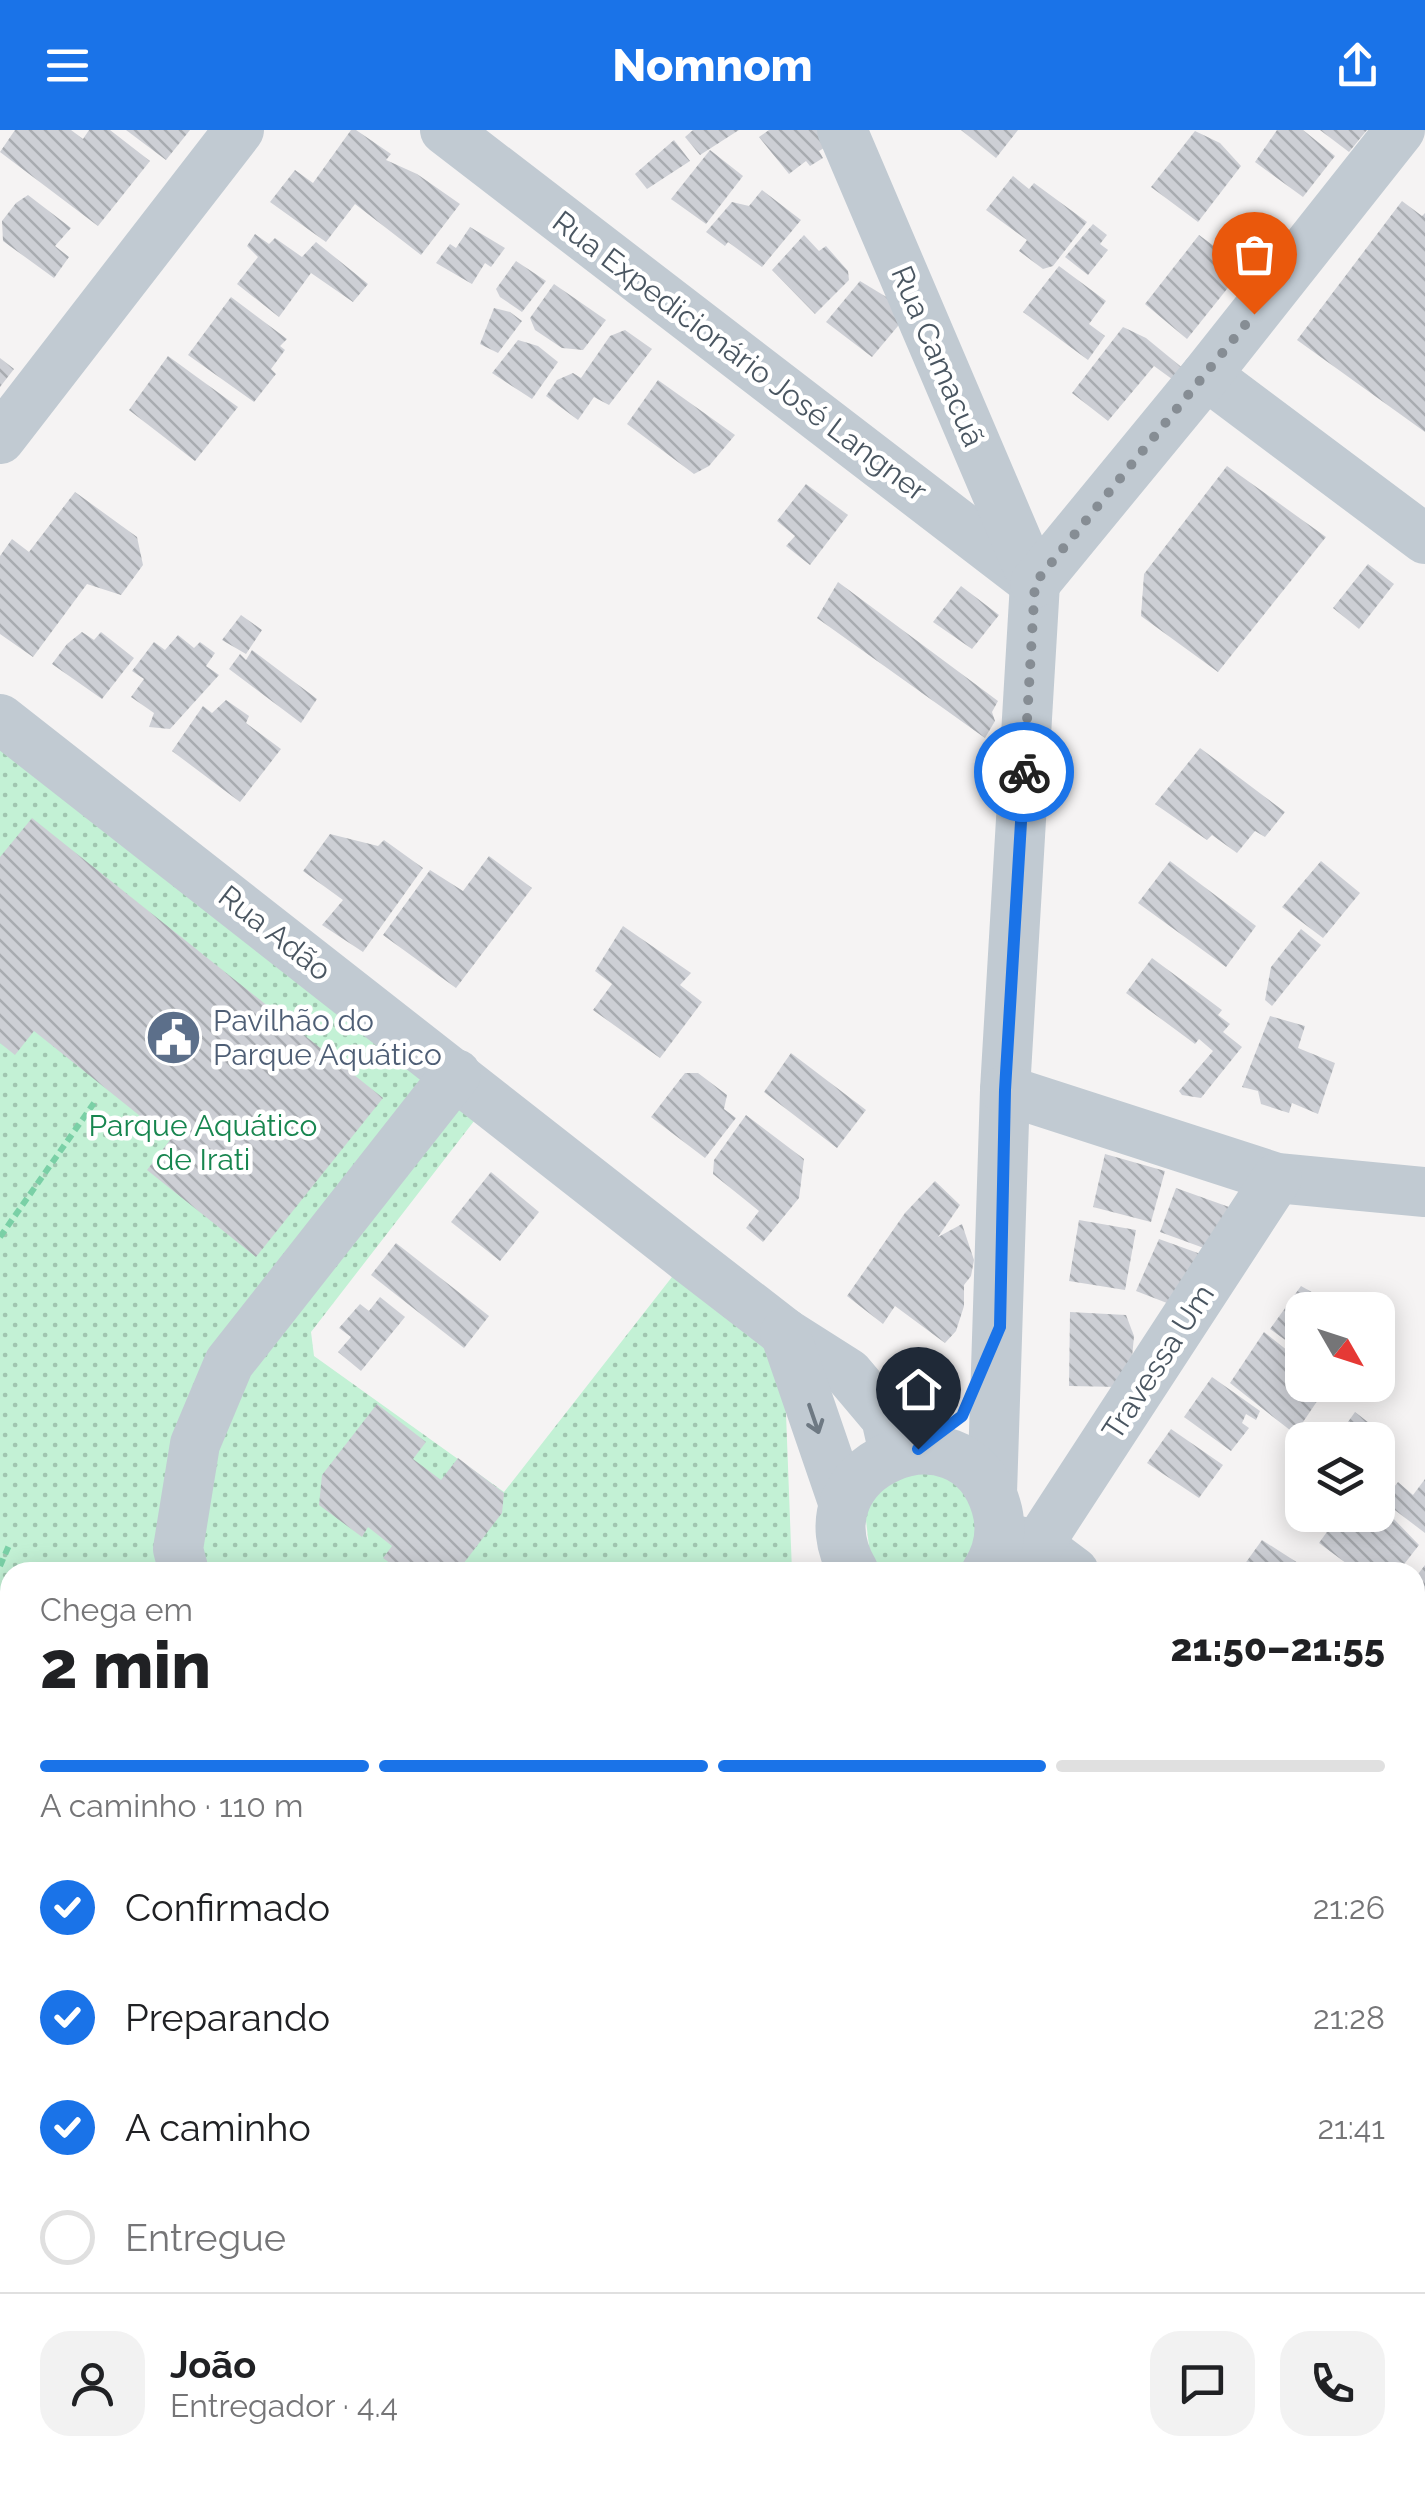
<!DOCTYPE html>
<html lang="pt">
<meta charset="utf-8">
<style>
:root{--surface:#fff;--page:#f2f2f2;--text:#202124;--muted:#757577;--line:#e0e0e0;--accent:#1a73e8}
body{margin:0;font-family:Raleway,sans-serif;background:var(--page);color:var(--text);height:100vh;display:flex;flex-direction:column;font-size:38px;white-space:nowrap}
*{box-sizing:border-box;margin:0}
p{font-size:32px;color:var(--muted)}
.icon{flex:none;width:55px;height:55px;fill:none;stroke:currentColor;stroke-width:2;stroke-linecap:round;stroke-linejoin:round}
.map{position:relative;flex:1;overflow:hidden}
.drawer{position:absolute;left:0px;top:1432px;width:1425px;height:932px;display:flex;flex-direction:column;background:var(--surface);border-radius:30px 30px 0 0;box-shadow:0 5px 25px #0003}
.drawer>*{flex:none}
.needle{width:65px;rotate:129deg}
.fabs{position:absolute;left:1285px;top:1162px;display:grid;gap:20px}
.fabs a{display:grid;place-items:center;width:110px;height:110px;border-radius:20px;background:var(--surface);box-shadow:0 5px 25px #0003;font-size:50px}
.pin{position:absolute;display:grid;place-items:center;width:85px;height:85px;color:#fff;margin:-102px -42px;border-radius:50% 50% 50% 0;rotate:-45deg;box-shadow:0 0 10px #0007}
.pin .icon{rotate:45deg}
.courier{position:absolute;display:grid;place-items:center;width:100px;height:100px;margin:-50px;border:8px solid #1a73e8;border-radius:50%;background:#fff;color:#222;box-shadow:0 2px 12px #0007}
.summary em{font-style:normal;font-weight:800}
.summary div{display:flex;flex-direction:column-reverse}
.summary{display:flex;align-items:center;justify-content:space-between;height:170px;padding:0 40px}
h1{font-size:65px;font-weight:800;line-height:75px}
.bar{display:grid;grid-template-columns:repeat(4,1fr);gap:15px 10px;align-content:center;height:120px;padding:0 40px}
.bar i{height:12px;border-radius:8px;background:var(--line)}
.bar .current{background:var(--accent)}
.bar p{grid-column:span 4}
.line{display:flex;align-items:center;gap:25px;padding:0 40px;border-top:2px solid var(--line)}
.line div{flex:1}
.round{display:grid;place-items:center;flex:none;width:105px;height:105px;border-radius:30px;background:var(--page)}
ol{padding:0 40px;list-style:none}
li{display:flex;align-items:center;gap:30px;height:110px}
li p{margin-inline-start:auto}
li .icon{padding:10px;border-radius:50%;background:var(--accent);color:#fff;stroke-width:4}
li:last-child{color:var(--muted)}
li i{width:55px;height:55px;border:5px solid var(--line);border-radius:50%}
header{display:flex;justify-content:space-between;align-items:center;height:130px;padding:0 40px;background:var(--accent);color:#fff;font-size:45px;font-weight:800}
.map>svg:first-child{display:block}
</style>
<header><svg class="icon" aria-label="menu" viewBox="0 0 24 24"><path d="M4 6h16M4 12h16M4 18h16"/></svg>Nomnom<svg class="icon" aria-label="share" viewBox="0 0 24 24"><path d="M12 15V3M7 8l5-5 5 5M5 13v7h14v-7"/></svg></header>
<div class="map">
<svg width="1425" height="2363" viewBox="0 0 1425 2363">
<defs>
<pattern id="green-dots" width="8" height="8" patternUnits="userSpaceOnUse" patternTransform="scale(2.5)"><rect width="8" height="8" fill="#c3f1d5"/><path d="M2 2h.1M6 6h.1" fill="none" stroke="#a0c6b0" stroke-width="1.8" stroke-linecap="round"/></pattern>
<pattern id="building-back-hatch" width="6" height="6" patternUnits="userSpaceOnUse" patternTransform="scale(2.5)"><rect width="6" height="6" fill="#cdcfd5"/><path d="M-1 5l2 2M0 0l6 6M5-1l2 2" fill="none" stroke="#a8abb0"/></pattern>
</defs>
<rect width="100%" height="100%" fill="#f5f3f3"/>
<g fill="url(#green-dots)">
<polygon points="0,595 488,973 311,1202 314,1226 504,1362 686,1129 783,1204 792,1442 10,1442 10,2183 0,2189"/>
<polygon points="933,1329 981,1382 967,1436 959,1442 872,1442 862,1356"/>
</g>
<polygon fill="#90daee" points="10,1811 10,2060 0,2076 0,1813"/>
<g fill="url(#building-back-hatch)">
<polygon points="15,0 71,0 83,9 89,0 110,0 150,31 98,96 0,22"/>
<polygon points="126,0 190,0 166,30"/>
<polygon points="351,0 356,0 391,24 386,30 417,44 460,74 421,125 355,74 326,112 270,72 295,40 313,53"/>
<polygon points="693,0 739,0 700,25 685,7"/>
<polygon points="769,0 818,0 829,15 819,21 823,28 810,36 806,31 789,44 759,7"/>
<polygon points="961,0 1018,0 996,28"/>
<polygon points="1277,0 1303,0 1335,26 1303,67 1255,32"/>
<polygon points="1320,0 1367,0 1349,22"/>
<polygon points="1195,1 1220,13 1241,36 1198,92 1151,57"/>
<polygon points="674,10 690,31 647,59 635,44"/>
<polygon points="710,20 743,46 706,94 671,69"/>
<polygon points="1013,46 1029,59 1034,53 1087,92 1053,136 1043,139 1019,121 1027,110 986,80"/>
<polygon points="762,60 801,90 762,137 728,112 725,116 706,102 732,72 749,76"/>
<polygon points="28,65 71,98 55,116 69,127 54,148 3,111 2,91 16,73"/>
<polygon points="1402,71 1422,86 1425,83 1425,302 1297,210"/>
<polygon points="1093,94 1107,105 1100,114 1108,120 1088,145 1065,127"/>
<polygon points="470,97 505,118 491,137 485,133 472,154 436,133 450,114 456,118"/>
<polygon points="255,104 269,114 275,108 302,127 316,112 368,154 353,172 311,143 279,187 237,154 258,127 247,116"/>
<polygon points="804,105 819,121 826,116 848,141 849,150 815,184 772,140"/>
<polygon points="1199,105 1238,134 1239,144 1187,209 1145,174"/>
<polygon points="516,131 546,151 522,182 500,167 496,159"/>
<polygon points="1059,136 1106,171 1089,194 1105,206 1088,230 1023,182"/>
<polygon points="860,151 893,171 903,190 872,227 826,192"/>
<polygon points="554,154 606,190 583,220 562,218 535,200 530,188"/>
<polygon points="231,167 287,209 280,216 285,220 271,239 276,244 254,272 188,225"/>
<polygon points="494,178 510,182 522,191 498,223 480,214"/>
<polygon points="1123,197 1146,208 1185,240 1176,252 1154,236 1108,291 1072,263"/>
<polygon points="625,200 652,219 609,275 594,267 578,290 546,266 557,250 573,243 581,248 610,206"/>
<polygon points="518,210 538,216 558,232 532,269 492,243"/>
<polygon points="168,226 238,277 195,331 129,280"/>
<polygon points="0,228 14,239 0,257"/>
<polygon points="658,250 735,305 709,336 694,344 627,294"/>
<polygon points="1227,336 1326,407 1218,542 1141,486 1144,444"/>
<polygon points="806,354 848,385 810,435 786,416 795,406 777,391"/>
<polygon points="75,362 137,407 143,435 121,465 87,454 33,527 0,504 0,426 12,409 29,422"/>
<polygon points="1368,434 1394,454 1359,499 1333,478"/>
<polygon points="838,452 998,571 992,582 995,591 985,608 817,488"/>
<polygon points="961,456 999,485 972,519 933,492"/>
<polygon points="241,485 262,500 246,524 222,510"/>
<polygon points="82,502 94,510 101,502 134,528 102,569 52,534 67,514"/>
<polygon points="178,505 194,518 200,512 215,523 206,536 219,545 170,599 149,597 154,583 131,567 144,549 132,541 154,512 165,520"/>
<polygon points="252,520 317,569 301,593 229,539 240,524 246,530"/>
<polygon points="226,570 249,586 246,593 281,619 240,672 172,621 203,576 212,583"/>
<polygon points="1200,618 1285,682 1265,707 1255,701 1237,723 1212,705 1207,710 1155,674"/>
<polygon points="32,688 383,968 256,1127 147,1040 170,1010 34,901 15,925 0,913 0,727"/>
<polygon points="330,704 378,716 384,710 423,738 363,822 322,795 343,770 303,741"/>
<polygon points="489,726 532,758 456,858 383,805 430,740 463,761"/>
<polygon points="1170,731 1256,796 1226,837 1138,773"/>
<polygon points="1321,731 1360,763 1323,808 1282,777"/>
<polygon points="623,796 691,843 680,855 702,872 660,928 593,880 612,854 595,841"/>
<polygon points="1301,799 1321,815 1272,876 1265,870 1271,837"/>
<polygon points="1152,828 1222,880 1218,885 1230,894 1223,902 1242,917 1201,968 1182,965 1179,961 1213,921 1199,909 1195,914 1126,863"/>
<polygon points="1270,886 1305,896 1298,918 1335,933 1318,984 1292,973 1289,983 1261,974 1258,961 1242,957"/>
<polygon points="791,923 866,980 837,1018 764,962"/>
<polygon points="685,943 698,943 727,965 724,979 736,988 705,1028 651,987"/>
<polygon points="746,985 804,1029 799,1068 763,1112 746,1098 759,1081 713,1044 714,1030"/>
<polygon points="1105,1024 1165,1041 1151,1092 1093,1077"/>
<polygon points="491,1042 539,1082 500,1131 451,1092"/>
<polygon points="935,1051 960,1075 938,1107 962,1094 974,1130 971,1146 964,1155 964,1176 956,1201 945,1213 895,1176 883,1194 847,1166 905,1083"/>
<polygon points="1176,1058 1229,1077 1212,1121 1160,1102"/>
<polygon points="1079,1090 1136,1100 1125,1160 1069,1151"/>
<polygon points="1159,1109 1209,1127 1185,1180 1136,1161"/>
<polygon points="396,1113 489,1186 464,1218 371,1145"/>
<polygon points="1301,1156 1324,1169 1333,1180 1302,1180 1302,1222 1270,1199"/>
<polygon points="380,1167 405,1187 361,1241 338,1222 351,1207 339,1198 360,1174 369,1181"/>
<polygon points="1070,1182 1126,1185 1134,1206 1131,1239 1120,1257 1069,1256"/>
<polygon points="1264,1202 1302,1232 1302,1255 1328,1255 1295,1304 1230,1253"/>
<polygon points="1212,1247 1260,1281 1256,1290 1246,1284 1242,1293 1249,1298 1231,1321 1184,1287"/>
<polygon points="377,1274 426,1312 413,1329 441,1350 458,1328 504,1363 502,1383 457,1442 402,1442 383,1428 392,1416 368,1397 362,1407 319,1375 322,1345"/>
<polygon points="1355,1282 1378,1300 1373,1308 1376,1310 1335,1310"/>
<polygon points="1171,1299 1223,1335 1199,1368 1147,1333"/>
<polygon points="1425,1349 1425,1403 1383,1371 1398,1352 1413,1365"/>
<polygon points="1378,1379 1388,1383 1419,1415 1398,1442 1358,1442 1319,1413 1339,1385 1378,1385"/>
<polygon points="1262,1410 1298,1433 1292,1442 1239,1442"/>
<polygon points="1425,1435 1425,1486 1415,1478 1415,1448"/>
<polygon points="1415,1505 1425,1513 1423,1560 1415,1554"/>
<polygon points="10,1607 10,1658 0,1647 0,1616"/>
<polygon points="10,2270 10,2355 211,2355 195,2363 0,2363 0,2275"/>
<polygon points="1415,2341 1425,2351 1425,2363 1344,2363 1354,2355 1415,2355"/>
<polygon points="675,2355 713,2355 712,2363 674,2363"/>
<polygon points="840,2355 927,2355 926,2363 840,2363"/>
<polygon points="1024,2355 1061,2355 1070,2363 1023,2363"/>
</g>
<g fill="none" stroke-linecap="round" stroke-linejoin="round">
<g stroke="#7ad0a6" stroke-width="6" stroke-dasharray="8 5" stroke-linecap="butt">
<polyline points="0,1107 94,973"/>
<polyline points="0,1436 10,1413"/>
<polyline points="0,1790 10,1790"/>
</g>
<g stroke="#c1cad2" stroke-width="50">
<polyline points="445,0 1031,450"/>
<polyline points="842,0 1035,453 1005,960 992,1363"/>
<polyline points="1206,245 1425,409"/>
<polyline points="0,309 239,0"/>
<polyline points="1035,453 1206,245 1400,0"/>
<polyline points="0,589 688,1128 785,1203 848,1243 886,1288 894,1323"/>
<polyline points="1005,960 1277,1048 1425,1062"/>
<polyline points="785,1203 844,1375"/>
<polyline points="1004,1408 1038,1415 1074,1442"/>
<polyline points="1038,1415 1277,1048"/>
<polyline points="184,1442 178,1419 195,1314 229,1233 456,944"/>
<path d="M854,1442C792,1337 962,1264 996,1376C1003,1399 999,1422 986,1442"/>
<polyline points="1415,1645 1425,1630"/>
<polyline points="1415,1693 1425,1700"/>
<polyline points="0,2208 10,2201"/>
<polyline points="251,2363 265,2355"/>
<polyline points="349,2363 349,2355"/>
<polyline points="962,2363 963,2355"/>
</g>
</g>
<defs><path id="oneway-shaft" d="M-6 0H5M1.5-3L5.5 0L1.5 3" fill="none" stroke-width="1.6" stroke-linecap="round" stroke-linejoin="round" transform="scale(2.5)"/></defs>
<use stroke="#6e7983" href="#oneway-shaft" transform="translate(814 1289) rotate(71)"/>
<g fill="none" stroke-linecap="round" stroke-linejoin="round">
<polyline stroke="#868d94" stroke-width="10" stroke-dasharray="0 18" points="1024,642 1035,453 1254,184"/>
<polyline stroke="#1a73e8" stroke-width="12" points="918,1319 962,1286 1000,1197 1005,960 1024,642"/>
</g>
<defs>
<symbol id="civic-disc" viewBox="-11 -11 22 22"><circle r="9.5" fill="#5c6f8a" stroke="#fff"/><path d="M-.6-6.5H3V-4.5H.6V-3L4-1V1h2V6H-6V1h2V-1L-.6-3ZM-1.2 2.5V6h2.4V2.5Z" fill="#fff"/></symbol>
</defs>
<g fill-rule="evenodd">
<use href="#civic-disc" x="142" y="876" width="63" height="63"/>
</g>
<g text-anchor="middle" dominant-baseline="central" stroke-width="9" stroke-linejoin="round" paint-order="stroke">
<g font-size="30" fill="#4a5661" stroke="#fff">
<text transform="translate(740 226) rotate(37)">Rua Expedicionário José Langner</text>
<text transform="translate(938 226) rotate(67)">Rua Camacuã</text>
<text transform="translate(275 803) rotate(38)">Rua Adão</text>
<text transform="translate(1158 1232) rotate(-57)">Travessa Um</text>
</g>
<g font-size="30" fill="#4e5e75" stroke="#fff" text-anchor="start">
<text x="213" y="890">Pavilhão do<tspan x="213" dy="34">Parque Aquático</tspan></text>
</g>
<g font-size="30" fill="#17864f" stroke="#fff">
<text x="203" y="995">Parque Aquático<tspan x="203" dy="34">de Irati</tspan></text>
</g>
</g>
</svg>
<div class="fabs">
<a><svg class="needle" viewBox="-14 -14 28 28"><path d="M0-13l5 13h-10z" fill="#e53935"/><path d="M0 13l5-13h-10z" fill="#757577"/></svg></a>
<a><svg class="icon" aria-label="layers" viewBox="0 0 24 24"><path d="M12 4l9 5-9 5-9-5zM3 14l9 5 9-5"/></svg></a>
</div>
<div class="pin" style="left:1254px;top:184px;background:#ea580c"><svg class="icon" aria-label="bag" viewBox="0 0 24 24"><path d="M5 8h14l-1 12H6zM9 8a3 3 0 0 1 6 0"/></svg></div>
<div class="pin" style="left:918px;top:1319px;background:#1f2937"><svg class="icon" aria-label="home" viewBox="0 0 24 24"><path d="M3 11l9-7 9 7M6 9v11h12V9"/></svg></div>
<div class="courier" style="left:1024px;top:642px"><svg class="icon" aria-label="bike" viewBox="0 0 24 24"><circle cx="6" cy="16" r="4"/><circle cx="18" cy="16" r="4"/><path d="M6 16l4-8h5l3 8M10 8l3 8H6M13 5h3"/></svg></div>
<section class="drawer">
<div class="summary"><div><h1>2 min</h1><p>Chega em</p></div><em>21:50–21:55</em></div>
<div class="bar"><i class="current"></i><i class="current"></i><i class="current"></i><i></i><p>A caminho · 110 m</p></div>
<ol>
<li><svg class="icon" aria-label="check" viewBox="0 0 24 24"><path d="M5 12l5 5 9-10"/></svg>Confirmado<p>21:26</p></li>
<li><svg class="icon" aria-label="check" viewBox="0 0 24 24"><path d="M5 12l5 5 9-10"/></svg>Preparando<p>21:28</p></li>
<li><svg class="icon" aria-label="check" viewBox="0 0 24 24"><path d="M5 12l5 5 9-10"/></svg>A caminho<p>21:41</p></li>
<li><i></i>Entregue</li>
</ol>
<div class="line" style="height:180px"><a class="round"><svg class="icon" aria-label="person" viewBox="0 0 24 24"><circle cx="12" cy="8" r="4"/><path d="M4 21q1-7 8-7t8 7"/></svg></a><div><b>João</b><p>Entregador · 4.4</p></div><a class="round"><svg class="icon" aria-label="chat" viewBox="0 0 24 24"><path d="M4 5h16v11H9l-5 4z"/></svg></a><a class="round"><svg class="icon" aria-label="phone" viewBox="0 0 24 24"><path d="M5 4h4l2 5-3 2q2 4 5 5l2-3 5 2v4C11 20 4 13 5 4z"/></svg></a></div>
</section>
</div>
